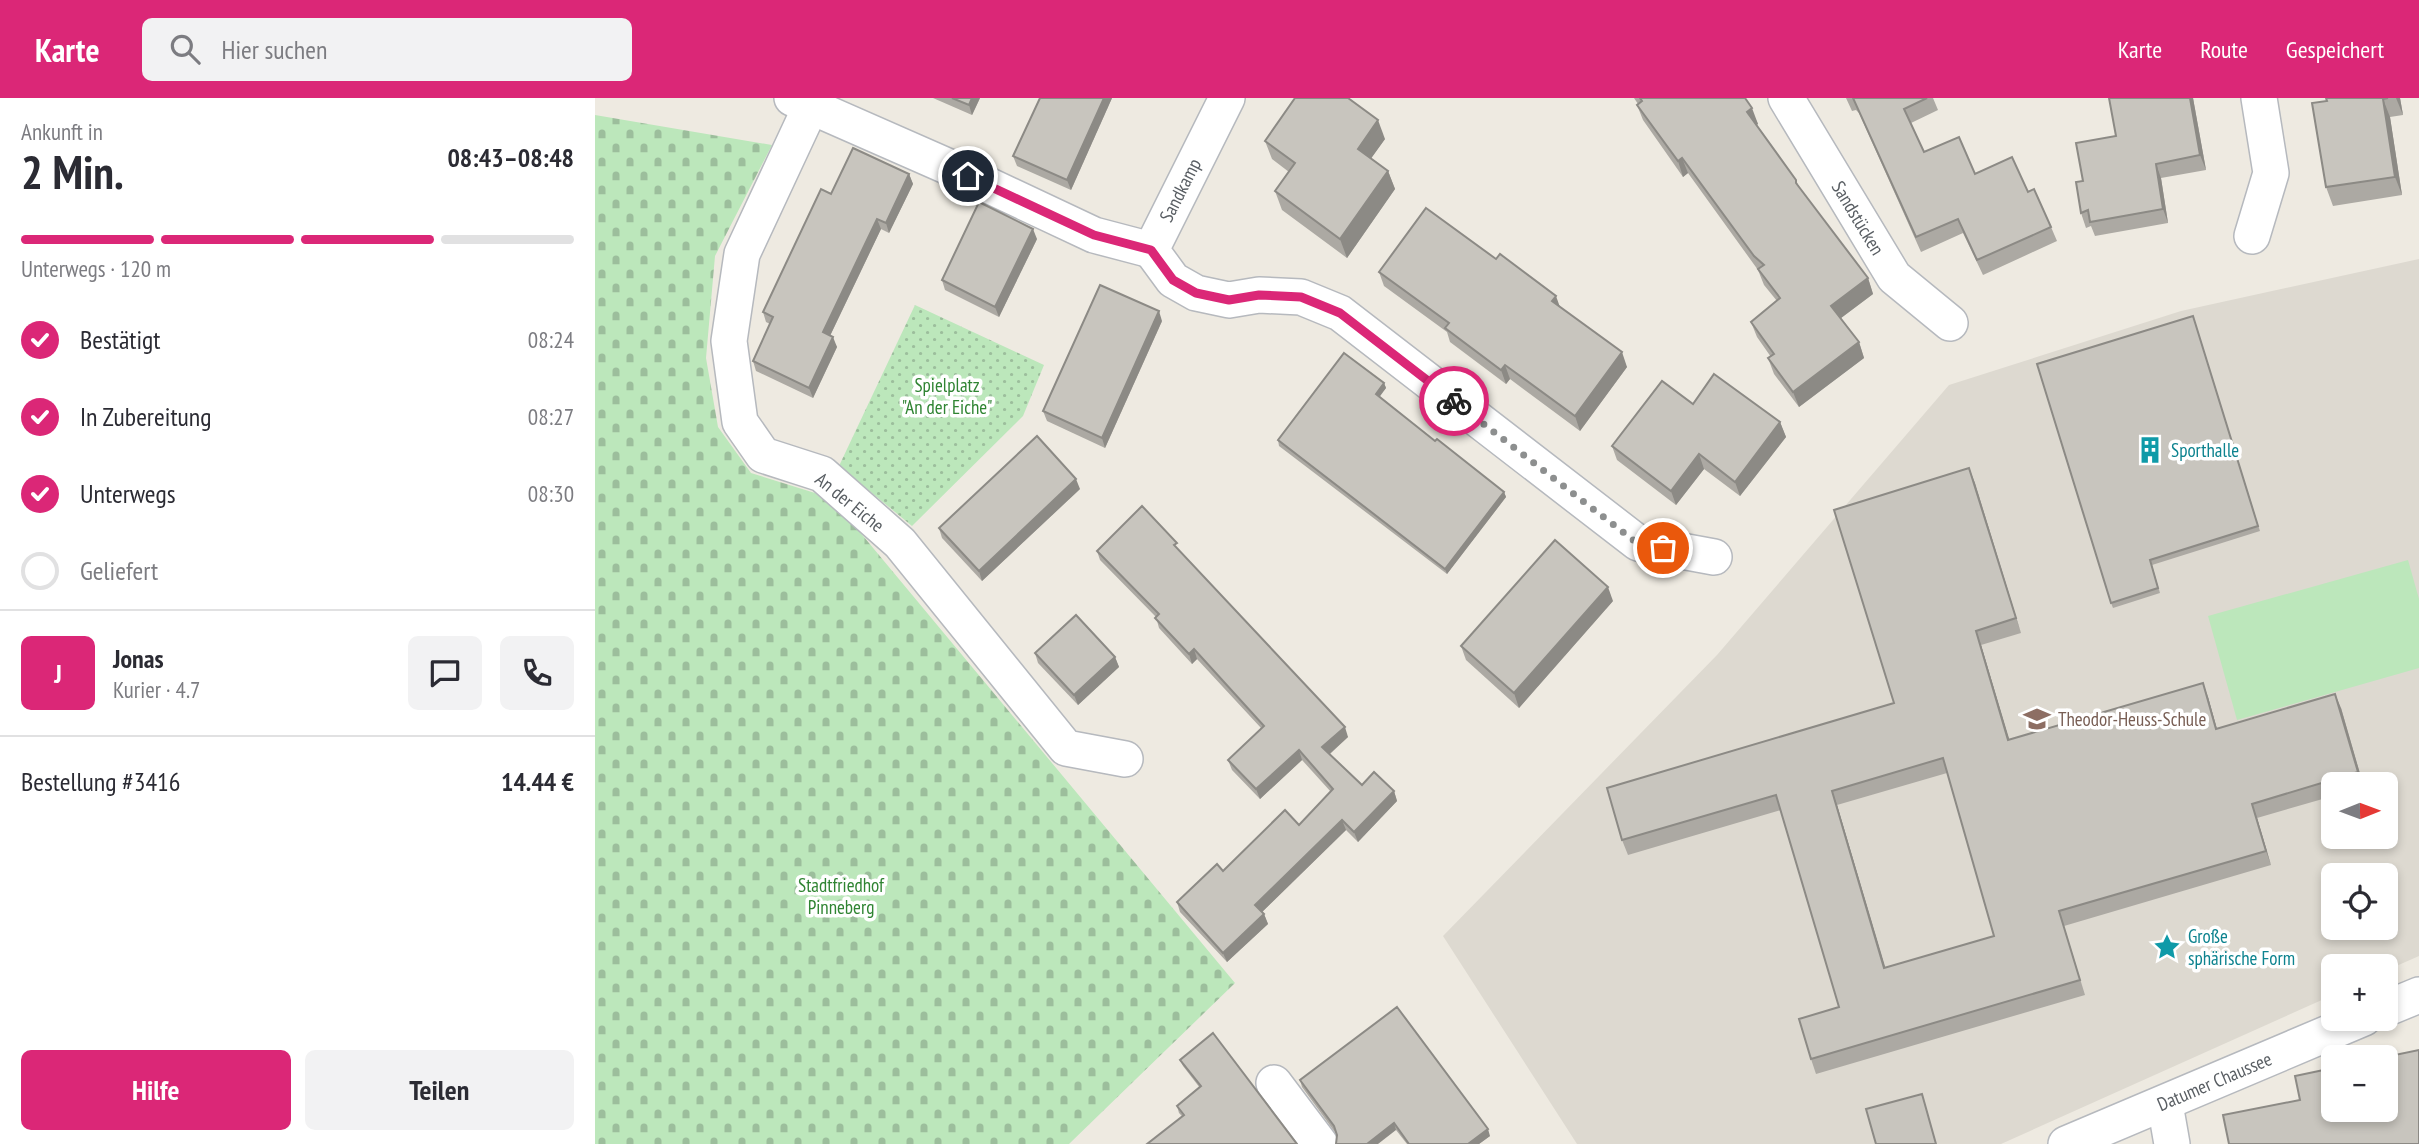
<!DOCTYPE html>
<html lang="de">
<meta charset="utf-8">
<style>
:root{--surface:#fff;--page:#f2f2f3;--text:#2b2b33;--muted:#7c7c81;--line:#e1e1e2;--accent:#db2777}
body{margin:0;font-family:"PT Sans Narrow",sans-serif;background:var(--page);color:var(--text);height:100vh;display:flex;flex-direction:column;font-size:26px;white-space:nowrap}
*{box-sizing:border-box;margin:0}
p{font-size:23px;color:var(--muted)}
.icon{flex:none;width:38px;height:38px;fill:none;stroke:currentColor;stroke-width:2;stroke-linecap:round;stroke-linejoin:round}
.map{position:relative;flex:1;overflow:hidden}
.drawer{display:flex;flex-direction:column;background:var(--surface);width:595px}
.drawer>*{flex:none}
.needle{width:46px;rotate:89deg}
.buttons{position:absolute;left:1726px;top:674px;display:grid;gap:14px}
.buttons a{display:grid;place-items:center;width:77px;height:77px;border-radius:10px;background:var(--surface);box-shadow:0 4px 10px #0003;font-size:35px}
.pin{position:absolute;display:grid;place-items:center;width:60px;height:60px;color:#fff;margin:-30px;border:4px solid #fff;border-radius:50%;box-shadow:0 2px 7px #0007}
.courier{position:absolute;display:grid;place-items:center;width:70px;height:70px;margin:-35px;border:5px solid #db2777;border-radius:50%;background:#fff;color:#222;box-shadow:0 2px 9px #0007}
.overview em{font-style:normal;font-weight:700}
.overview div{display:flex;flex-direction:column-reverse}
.overview{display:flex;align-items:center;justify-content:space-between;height:119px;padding:0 21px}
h1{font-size:46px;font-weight:700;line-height:52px}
.bar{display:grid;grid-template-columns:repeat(4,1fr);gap:10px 7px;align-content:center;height:84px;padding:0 21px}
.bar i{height:9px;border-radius:5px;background:var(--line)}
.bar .current{background:var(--accent)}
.bar p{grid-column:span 4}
.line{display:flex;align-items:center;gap:18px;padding:0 21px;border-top:2px solid var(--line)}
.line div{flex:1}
.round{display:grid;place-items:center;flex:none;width:74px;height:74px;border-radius:10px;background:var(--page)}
ol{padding:0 21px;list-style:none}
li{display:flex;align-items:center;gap:21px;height:77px}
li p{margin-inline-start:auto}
li .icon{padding:7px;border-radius:50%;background:var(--accent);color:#fff;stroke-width:4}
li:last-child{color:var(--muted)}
li i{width:38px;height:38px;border:4px solid var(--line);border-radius:50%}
.cta{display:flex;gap:14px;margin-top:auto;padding:14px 21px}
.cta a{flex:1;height:80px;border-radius:10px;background:var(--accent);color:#fff;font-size:28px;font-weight:700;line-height:80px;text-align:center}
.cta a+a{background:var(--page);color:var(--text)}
header{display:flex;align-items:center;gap:42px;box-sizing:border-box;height:98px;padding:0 35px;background:var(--accent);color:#fff}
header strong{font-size:33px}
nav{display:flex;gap:38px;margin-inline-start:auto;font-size:24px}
.search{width:490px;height:63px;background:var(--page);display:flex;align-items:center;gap:18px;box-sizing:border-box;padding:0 24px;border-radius:10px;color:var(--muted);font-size:26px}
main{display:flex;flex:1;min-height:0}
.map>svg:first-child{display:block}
</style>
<header>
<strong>Karte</strong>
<div class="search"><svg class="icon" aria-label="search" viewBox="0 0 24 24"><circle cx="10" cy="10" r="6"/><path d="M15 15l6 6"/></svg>Hier suchen</div>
<nav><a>Karte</a><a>Route</a><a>Gespeichert</a></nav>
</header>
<main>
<section class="drawer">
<div class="overview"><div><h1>2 Min.</h1><p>Ankunft in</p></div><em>08:43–08:48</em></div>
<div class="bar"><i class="current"></i><i class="current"></i><i class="current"></i><i></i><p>Unterwegs · 120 m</p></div>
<ol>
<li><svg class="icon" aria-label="check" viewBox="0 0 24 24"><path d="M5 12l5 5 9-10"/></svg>Bestätigt<p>08:24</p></li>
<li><svg class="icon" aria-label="check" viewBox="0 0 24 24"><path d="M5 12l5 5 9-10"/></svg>In Zubereitung<p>08:27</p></li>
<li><svg class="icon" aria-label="check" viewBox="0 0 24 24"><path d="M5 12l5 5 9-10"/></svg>Unterwegs<p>08:30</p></li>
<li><i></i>Geliefert</li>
</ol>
<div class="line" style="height:126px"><b class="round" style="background:var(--accent);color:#fff">J</b><div><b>Jonas</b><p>Kurier · 4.7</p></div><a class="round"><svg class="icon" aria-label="chat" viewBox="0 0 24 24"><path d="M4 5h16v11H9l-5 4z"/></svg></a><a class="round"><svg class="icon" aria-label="phone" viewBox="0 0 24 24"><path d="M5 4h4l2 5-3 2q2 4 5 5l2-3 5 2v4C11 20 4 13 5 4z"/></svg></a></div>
<div class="line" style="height:91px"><div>Bestellung #3416</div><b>14.44 €</b></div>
<div class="cta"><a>Hilfe</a><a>Teilen</a></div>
</section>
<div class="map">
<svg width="1824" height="1046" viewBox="0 0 1824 1046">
<defs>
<pattern id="cemetery-stones" width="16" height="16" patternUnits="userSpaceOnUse" patternTransform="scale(1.75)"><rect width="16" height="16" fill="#bce7bb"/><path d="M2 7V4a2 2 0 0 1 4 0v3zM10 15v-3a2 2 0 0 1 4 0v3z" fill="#9cbe9c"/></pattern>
<pattern id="park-dots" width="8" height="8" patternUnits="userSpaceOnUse" patternTransform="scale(1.75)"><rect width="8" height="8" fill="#bce7bb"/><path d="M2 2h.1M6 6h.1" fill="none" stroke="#9cbe9c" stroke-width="1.8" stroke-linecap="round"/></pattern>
</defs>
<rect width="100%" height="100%" fill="#eeeae1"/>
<path fill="#ddd9d0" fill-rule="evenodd" d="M1824,161V858L1790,873V868H1738V897L1406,1046H982L848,838L1122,557L1354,287L1586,213ZM1738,686H1790V738H1738ZM1738,777H1790V830H1738Z"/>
<polygon fill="url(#cemetery-stones)" points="0,17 177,47 120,158 111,260 123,329 156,375 220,395 259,427 640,885 474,1046 0,1046"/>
<polygon fill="url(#park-dots)" points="320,207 449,267 428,318 317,428 244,368"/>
<polygon fill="#bce7bb" points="1813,462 1824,501 1824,570 1642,622 1613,518"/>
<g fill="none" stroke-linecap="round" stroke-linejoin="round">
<defs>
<g id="minor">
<polyline points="197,0 363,73 499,137 556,152"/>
<polyline points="632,0 556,152 578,182 601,195 634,202 664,197 706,199 745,215 1043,445 1119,459"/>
<path id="s1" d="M1191,0L1299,179L1355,225"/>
<polyline points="216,8 147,156 134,243 145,324 168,357 227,376 305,445 471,650 530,661"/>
<polyline points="1657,138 1676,75 1664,0"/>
<polyline points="1790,911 1824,897"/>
<polyline points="679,985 725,1046"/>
<polyline points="1570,1006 1577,1046"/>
<path id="s2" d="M1471,1046L1769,920"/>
</g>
</defs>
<use href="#minor" stroke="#b6b9be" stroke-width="38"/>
<use href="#minor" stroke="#fff" stroke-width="35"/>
</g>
<g fill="#aca9a3" fill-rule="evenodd">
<polygon points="338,0 385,0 377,17"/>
<polygon points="445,0 517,0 476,92 422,68 418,58"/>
<polygon points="1039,0 1150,0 1163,26 1162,27 1201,82 1204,89 1273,180 1278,196 1246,220 1264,244 1269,260 1204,309 1179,276 1173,260 1176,259 1162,239 1156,224 1182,203 1169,187 1163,172 1093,75 1088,79 1048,22 1042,7 1043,6"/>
<polygon points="1251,0 1338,0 1343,12 1316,25 1329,54 1380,76 1433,94 1456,129 1462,143 1388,177 1368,135 1326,154 1264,15 1261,12 1257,13"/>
<polygon points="1514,0 1598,0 1611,72 1566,80 1573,125 1500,138 1496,128 1491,130 1486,115 1488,83 1521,38"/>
<polygon points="1731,0 1805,0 1808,17 1795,19 1807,97 1738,108 1731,89"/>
<polygon points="790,41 776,60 793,73 800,91 752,160 687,112 680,93 694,74 677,61 670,43"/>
<polygon points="314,76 318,86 294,135 286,131 235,238 242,249 218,300 161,273 158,263 175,226 171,224 168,214 236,96"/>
<polygon points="442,141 404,219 350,192 347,182"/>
<polygon points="784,174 964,208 1032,269 985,333 915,281 911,286 855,244 852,234 789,188"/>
<polygon points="1598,218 1665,433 1557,467 1565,495 1518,510 1516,505"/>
<polygon points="567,223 510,350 452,323 448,313"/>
<polygon points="789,285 791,290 784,298 840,343 909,394 911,399 852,476 684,348 683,342"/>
<polygon points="1098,306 1185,324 1191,339 1145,398 1109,371 1081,407 1022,362 1017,348"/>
<path d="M1374,370L1426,535L1386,547L1414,642L1613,599L1622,631L1746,610L1768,686H1738V698L1662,720L1676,767L1469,828L1490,897L1221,976L1216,961L1244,909L1186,712L1033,757L1027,742L1299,605ZM1352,675L1399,838L1290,870L1242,707Z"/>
<polygon points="485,391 387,483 347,440 344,430"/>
<polygon points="502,453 585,453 753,639 735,656 767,687 799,693 802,703 763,744 751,732 667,814 669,816 673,826 632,864 585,814 582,804 628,773 704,727 736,694 707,662 665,701 637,672 633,662 666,630 602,561 597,566 564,530 561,519 505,462"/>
<polygon points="1018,503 924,610 871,562 866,548"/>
<polygon points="440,555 520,559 524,569 483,607 443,565"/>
<polygon points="585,962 702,1046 587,1018 584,1015 582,1008 605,990 588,968"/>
<polygon points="705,982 895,1038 884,1046 812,1046 801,1032 742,1037 707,989"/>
</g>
<g fill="#8c8a85">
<polygon points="377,0 385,0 377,17 374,7"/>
<polygon points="509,0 517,0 476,92 472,82"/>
<polygon points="1595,0 1598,0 1611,72 1605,57"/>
<polygon points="1801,0 1805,0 1808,17"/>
<polygon points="1788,1 1795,19 1807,97 1800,79"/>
<polygon points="1157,10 1163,26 1158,29 1152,14"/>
<polygon points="783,22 790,41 770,69 763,51"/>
<polygon points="1087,60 1093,75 1088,79 1083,63"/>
<polygon points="1561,66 1566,80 1573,125 1568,111"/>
<polygon points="793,73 800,91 752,160 745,141"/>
<polygon points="314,76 318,86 294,135 291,125"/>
<polygon points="282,121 286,131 232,244 228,234"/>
<polygon points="438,131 442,141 404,219 400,209"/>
<polygon points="1273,180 1278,196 1242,223 1236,208"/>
<polygon points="961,198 966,212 957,203"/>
<polygon points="564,213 567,223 510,350 507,340"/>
<polygon points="238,239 242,249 218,300 214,290"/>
<polygon points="1264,244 1269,260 1204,309 1198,294"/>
<polygon points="1027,254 1032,269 985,333 980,318"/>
<polygon points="910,267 915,281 911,286 906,272"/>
<polygon points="789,285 791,290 783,301 781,296"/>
<polygon points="1185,324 1191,339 1145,398 1140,384"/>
<polygon points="1104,356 1109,371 1081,407 1076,393"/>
<polygon points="1374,370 1380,385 1426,535 1421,520"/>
<polygon points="481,381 485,391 387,483 384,473"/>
<polygon points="909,394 911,399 852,476 850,471"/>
<polygon points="1013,489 1018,503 924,610 919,595"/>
<polygon points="1381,533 1386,547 1419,657 1413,642"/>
<polygon points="599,551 602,561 597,566 594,556"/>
<polygon points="520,559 524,569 483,607 479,597"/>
<polygon points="1608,585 1613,599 1626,646 1621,631"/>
<polygon points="1740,596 1746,610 1768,686 1763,674"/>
<polygon points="750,629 753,639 731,659 727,649"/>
<polygon points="704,652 707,662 665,701 661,691"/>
<polygon points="799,693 802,703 763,744 759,734"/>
<polygon points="1237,693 1242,707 1295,885 1289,870"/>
<polygon points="1657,706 1662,720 1676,767 1671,753"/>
<polygon points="747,722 751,732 664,817 660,807"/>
<polygon points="669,816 673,826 632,864 628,855"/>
<polygon points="799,1025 801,1032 783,1046 772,1046"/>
<polygon points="893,1031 895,1038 884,1046 873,1046"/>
</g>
<g fill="#c8c5be" stroke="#8c8a85" stroke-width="2" fill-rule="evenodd">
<polygon points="357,0 377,0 374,7"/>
<polygon points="445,0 509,0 472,82 418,58"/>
<polygon points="700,0 753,0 783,22 763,51 793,73 745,141 680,93 700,65 670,43"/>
<polygon points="1045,0 1150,0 1157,10 1152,14 1201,82 1201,85 1273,180 1236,208 1264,244 1198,294 1173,260 1179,256 1156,224 1185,200 1163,171 1169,167 1159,158 1087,60 1083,63 1042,7 1047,3"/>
<polygon points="1258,0 1332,0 1309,11 1329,54 1364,39 1380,76 1417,59 1433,94 1439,91 1456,129 1382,162 1363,121 1321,139"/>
<polygon points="1514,0 1595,0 1605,57 1561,66 1568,111 1495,124 1493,112 1486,115 1481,84 1488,83 1481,45 1521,38"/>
<polygon points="1731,0 1793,0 1788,1 1800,79 1731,89 1717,5 1732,3"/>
<polygon points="258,50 314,76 291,125 282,121 228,234 238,239 214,290 158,263 178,219 168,214 226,91 236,96"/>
<polygon points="384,104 438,131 400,209 347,182"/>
<polygon points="831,110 901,161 905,156 961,198 957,203 1027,254 980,318 910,267 906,272 850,230 854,225 784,174"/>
<polygon points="505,187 564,213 507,340 448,313"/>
<polygon points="1598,218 1663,428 1555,462 1563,490 1516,505 1442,266"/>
<polygon points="749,255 789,285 781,296 840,343 842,341 909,394 850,471 683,342"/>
<polygon points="1119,276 1185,324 1140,384 1104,356 1076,393 1017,348 1067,283 1098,306"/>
<polygon points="442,338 481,381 384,473 344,430"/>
<path d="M1374,370L1421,520L1381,533L1413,642L1608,585L1621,631L1740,596L1763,674L1657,706L1671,753L1464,813L1485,882L1216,961L1204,921L1244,909L1181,697L1027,742L1012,690L1299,605L1239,412ZM1348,660L1399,838L1289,870L1237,693Z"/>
<polygon points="547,408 582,445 579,447 750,629 727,649 767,687 779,674 799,693 759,734 747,722 660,807 669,816 628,855 582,804 622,766 628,773 690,712 704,727 738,691 704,652 661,691 633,662 669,628 599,551 594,556 560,520 564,516 502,453"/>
<polygon points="960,442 1013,489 919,595 866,548"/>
<polygon points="481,517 520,559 479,597 440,555"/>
<polygon points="802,909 893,1031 873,1046 814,1046 799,1025 772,1046 741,1046 742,1037 739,1028 705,982"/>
<polygon points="618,935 702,1046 552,1046 589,1017 582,1008 606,988 585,962"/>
<polygon points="1824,952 1824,1046 1634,1046 1628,1017 1705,1002 1700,978 1738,970 1738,1012 1790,1012 1790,959"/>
<polygon points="1327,996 1341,1046 1281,1046 1271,1011"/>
</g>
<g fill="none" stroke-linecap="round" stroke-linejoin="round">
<polyline stroke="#8d8f8f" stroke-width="7" stroke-dasharray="0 12.6" points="859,303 1042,445 1068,450"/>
<polyline stroke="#db2777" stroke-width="9" points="373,78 499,137 556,152 578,182 601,195 634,202 664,197 706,199 745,215 859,303"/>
</g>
<defs>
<symbol id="building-bare" viewBox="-9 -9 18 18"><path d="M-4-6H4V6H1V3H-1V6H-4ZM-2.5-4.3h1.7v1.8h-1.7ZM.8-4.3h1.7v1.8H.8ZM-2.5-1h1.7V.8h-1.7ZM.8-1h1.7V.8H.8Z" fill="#0f9aa8" stroke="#fff" stroke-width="2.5" paint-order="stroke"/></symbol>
<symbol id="school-bare" viewBox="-9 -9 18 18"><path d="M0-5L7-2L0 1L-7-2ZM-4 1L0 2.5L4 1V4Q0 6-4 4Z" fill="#8d6e63" stroke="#fff" stroke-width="2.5" paint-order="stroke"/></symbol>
<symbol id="sight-bare" viewBox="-9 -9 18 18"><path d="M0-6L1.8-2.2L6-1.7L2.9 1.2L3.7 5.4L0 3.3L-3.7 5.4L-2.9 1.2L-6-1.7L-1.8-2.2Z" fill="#0f9aa8" stroke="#fff" stroke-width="2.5" paint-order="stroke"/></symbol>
</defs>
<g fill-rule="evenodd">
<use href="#building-bare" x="1536" y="333" width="38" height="38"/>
<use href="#school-bare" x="1423" y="602" width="38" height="38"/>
<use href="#sight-bare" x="1553" y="830" width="38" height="38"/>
</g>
<g text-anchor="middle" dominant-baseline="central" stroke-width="7" stroke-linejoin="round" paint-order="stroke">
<g font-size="19" fill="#595e63" stroke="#fff">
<text transform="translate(585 92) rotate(-63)">Sandkamp</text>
<text stroke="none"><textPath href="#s1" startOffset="140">Sandstücken</textPath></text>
<text transform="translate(255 404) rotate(39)">An der Eiche</text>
<text stroke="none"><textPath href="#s2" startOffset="161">Datumer Chaussee</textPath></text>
</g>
<g font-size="19" fill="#2f8432" stroke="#fff">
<text x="352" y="287">Spielplatz<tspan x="352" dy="22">"An der Eiche"</tspan></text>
<text x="246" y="787">Stadtfriedhof<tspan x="246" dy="22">Pinneberg</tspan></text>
</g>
<g font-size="19" fill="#0d838f" stroke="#fff" text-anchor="start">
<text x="1576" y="352">Sporthalle</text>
<text x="1593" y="838">Große<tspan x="1593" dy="22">sphärische Form</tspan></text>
</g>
<g font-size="19" fill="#785e54" stroke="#fff" text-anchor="start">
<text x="1463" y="621">Theodor-Heuss-Schule</text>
</g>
</g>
</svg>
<div class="buttons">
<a><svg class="needle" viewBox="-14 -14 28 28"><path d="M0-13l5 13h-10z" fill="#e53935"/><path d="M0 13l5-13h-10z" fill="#7c7c81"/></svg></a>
<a><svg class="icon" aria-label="locate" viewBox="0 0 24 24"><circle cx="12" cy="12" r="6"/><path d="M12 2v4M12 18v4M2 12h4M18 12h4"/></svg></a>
<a>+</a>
<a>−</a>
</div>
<div class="pin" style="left:1068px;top:450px;background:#ea580c"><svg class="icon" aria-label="bag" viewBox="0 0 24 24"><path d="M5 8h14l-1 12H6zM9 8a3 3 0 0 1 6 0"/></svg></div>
<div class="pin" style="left:373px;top:78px;background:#1f2937"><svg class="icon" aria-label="home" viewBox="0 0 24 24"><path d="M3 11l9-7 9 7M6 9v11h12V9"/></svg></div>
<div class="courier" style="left:859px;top:303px"><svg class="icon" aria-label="bike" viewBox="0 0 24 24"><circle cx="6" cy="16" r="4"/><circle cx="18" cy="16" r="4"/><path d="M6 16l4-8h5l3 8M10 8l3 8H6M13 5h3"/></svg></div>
</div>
</main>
